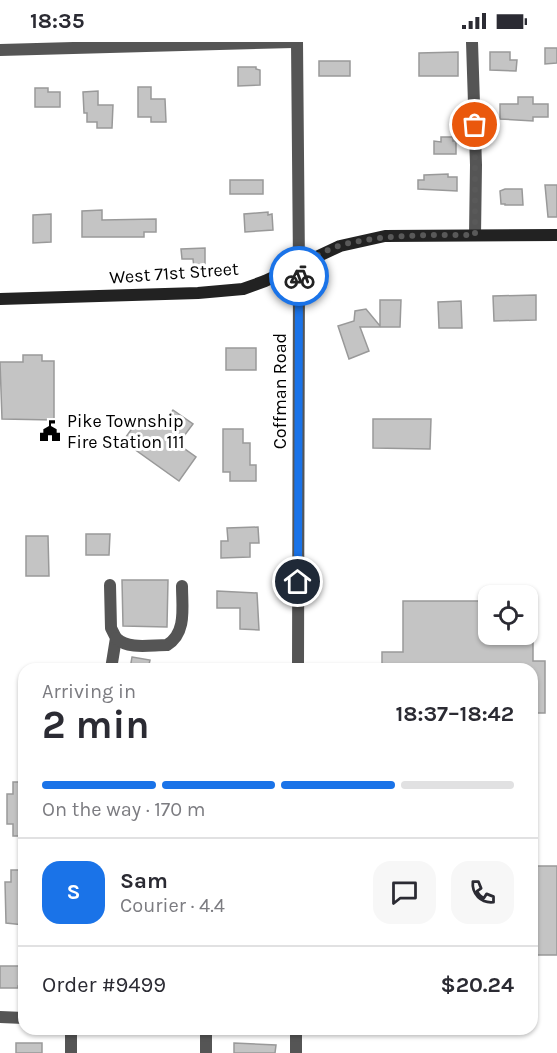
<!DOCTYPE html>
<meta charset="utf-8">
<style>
:root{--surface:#fff;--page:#f7f7f7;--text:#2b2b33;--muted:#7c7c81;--line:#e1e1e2;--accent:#1a73e8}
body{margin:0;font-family:Karla,sans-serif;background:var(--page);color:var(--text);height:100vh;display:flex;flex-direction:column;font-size:22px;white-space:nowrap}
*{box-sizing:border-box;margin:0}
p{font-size:20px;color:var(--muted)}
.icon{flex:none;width:33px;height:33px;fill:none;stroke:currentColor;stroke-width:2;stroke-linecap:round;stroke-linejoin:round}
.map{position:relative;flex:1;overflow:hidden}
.panel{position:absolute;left:18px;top:621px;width:520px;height:372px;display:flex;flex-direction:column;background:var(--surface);border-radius:18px;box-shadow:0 2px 4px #0004}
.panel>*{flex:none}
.fabs{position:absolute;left:478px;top:543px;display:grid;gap:12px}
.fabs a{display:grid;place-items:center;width:60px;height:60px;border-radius:12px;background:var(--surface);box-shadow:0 2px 4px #0004;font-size:30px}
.pin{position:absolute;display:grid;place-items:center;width:51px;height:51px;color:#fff;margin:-26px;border:3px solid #fff;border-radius:50%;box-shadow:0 2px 6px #0007}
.courier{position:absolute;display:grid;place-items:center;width:60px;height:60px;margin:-30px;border:4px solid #1a73e8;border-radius:50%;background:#fff;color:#222;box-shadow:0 2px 8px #0007}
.head em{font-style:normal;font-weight:700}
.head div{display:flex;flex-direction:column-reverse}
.head{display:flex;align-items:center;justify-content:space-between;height:102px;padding:0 24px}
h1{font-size:39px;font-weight:700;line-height:45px}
.bar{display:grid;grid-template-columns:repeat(4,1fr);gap:9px 6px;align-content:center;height:72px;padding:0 24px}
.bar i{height:8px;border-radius:4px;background:var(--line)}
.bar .current{background:var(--accent)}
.bar p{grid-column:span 4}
.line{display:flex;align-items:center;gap:15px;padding:0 24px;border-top:2px solid var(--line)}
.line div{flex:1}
.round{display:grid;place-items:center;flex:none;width:63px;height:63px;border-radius:18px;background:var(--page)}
.status{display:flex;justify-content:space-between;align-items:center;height:42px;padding:0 30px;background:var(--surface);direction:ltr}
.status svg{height:16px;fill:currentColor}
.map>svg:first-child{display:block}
</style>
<div class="status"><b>18:35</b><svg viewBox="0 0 49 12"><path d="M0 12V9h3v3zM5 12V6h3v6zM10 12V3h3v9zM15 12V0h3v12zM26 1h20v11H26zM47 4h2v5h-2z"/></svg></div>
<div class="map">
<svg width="557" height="1011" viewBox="0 0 557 1011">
<rect width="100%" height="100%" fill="#fff"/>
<g fill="#c4c4c4" stroke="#999" stroke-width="1.5">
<polygon points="545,6 557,6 557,21 545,22"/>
<polygon points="458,10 458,34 419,34 419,11"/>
<polygon points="490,10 510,10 510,18 517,18 516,29 490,28"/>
<rect x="319" y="19" width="31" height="15"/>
<polygon points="238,25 256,25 256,27 260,28 260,43 238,44"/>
<polygon points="138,45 151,45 151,57 165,57 166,80 151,80 151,75 138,75"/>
<polygon points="35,46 48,46 48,50 60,50 60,65 35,65"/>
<polygon points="98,49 98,63 113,63 112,86 97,86 97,80 87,80 87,71 84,71 83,50"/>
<polygon points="518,55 533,55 533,62 548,62 548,75 533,75 533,79 500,77 500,62 518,62"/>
<polygon points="441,95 453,95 453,99 456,99 456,112 434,112 434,99 441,100"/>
<polygon points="448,132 448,135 457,135 457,149 418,147 418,138 424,138 424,133"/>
<rect x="230" y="138" width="33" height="14"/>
<polygon points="545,143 557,143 557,175 548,175"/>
<polygon points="505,147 522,147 523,163 505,163 505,162 501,162 500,149"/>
<polygon points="102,168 102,178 156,177 156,190 144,190 144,195 82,195 82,169"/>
<polygon points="268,170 268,173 272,172 273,188 245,190 244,172"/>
<polygon points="51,172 51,200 33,201 33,173"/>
<polygon points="205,206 205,226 194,226 193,217 182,217 181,207"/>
<polygon points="536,253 536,278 494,279 493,254"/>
<polygon points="380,258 401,258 400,285 360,285 369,309 349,317 338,284 354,279 355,269 366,267 380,284"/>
<polygon points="461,259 462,286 439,286 438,260"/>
<rect x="226" y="306" width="30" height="22"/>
<polygon points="23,313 42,313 42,319 54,319 54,378 2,377 0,320 23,320"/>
<polygon points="173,368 193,382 178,402 196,415 179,439 123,399 141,374 160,387"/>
<polygon points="373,377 431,377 430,407 373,406"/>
<polygon points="223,387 243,387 243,401 250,401 250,423 256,423 256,439 230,439 230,430 223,430"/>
<polygon points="258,485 259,501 250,501 250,515 221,516 221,499 228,499 227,486"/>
<polygon points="86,492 110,492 109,513 86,513"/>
<polygon points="26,494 48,494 49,534 26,534"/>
<polygon points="122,538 168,538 167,585 123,584"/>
<polygon points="217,549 257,551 259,588 240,587 240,566 217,566"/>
<polygon points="403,559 489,559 489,592 533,592 533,619 545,619 545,671 532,671 532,627 382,627 382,610 403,610"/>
<polygon points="132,615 150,618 148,627 130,627"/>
<polygon points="13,740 24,740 24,794 13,794 13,782 7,782 7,752 13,752"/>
<rect x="532" y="824" width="25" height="89"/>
<polygon points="11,828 24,828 24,883 6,881 5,840 11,840"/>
<polygon points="0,924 19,924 19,927 24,927 24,944 18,944 18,946 0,946"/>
<rect x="16" y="1001" width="26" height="10"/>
<polygon points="234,1001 276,1003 275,1011 234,1011"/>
</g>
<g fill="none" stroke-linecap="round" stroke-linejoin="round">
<g stroke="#555" stroke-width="12">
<polyline points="297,0 299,223 298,627"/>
<polyline points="472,0 476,123 475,193"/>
<polyline points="0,8 293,0"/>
<polyline points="110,543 111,586 116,596 111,627"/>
<path d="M116,596C129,608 150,603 167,603C187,591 182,565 182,544"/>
<polyline points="0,975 24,976"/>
<polyline points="71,1011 71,987"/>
<polyline points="206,1011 206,987"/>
<polyline points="296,1011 296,987"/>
</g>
<polyline stroke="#222" stroke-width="12" points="0,257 198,251 243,247 265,239 340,204 385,194 557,193"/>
</g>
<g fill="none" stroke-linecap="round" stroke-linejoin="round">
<path stroke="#595959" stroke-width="6" stroke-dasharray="0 10.8" d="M299,234V223C313,216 329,206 345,202C388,192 431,193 475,193V83"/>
<polyline stroke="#1a73e8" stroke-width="8" points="298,540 299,234"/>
</g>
<defs>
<symbol id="civic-bare" viewBox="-9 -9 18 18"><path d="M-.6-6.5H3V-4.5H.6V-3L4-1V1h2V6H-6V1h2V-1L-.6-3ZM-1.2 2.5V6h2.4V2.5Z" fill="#000" stroke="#fff" stroke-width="2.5" paint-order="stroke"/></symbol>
</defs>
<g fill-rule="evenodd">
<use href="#civic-bare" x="35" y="374" width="30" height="30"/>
</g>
<g text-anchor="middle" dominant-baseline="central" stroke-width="6" stroke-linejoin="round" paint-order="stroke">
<g font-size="18" fill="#000" stroke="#fff">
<text transform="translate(174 231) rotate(-4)">West 71st Street</text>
<text transform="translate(280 349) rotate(-90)">Coffman Road</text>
</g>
<g font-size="18" fill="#000" stroke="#fff" text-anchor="start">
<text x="67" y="379">Pike Township<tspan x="67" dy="21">Fire Station 111</tspan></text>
</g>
</g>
</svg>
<div class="fabs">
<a><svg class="icon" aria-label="locate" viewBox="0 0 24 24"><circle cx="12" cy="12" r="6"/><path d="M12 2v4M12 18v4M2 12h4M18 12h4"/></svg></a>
</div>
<div class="pin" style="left:475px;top:83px;background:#ea580c"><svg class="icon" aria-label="bag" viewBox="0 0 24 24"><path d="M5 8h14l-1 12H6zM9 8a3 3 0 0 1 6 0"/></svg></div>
<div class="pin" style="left:298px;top:540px;background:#1f2937"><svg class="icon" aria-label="home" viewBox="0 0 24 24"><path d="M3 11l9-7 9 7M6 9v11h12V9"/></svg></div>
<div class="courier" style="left:299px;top:234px"><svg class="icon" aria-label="bike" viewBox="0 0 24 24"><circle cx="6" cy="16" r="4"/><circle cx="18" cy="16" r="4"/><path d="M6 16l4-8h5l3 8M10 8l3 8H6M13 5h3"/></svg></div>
<section class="panel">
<div class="head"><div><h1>2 min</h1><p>Arriving in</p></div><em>18:37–18:42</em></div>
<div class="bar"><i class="current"></i><i class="current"></i><i class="current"></i><i></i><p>On the way · 170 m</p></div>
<div class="line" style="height:108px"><b class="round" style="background:var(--accent);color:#fff">S</b><div><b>Sam</b><p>Courier · 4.4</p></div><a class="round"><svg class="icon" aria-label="chat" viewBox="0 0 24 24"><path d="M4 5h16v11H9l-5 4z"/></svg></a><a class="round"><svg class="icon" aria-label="phone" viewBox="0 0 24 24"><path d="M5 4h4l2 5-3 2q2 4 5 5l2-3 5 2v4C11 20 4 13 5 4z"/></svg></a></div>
<div class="line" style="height:78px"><div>Order #9499</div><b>$20.24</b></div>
</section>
</div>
